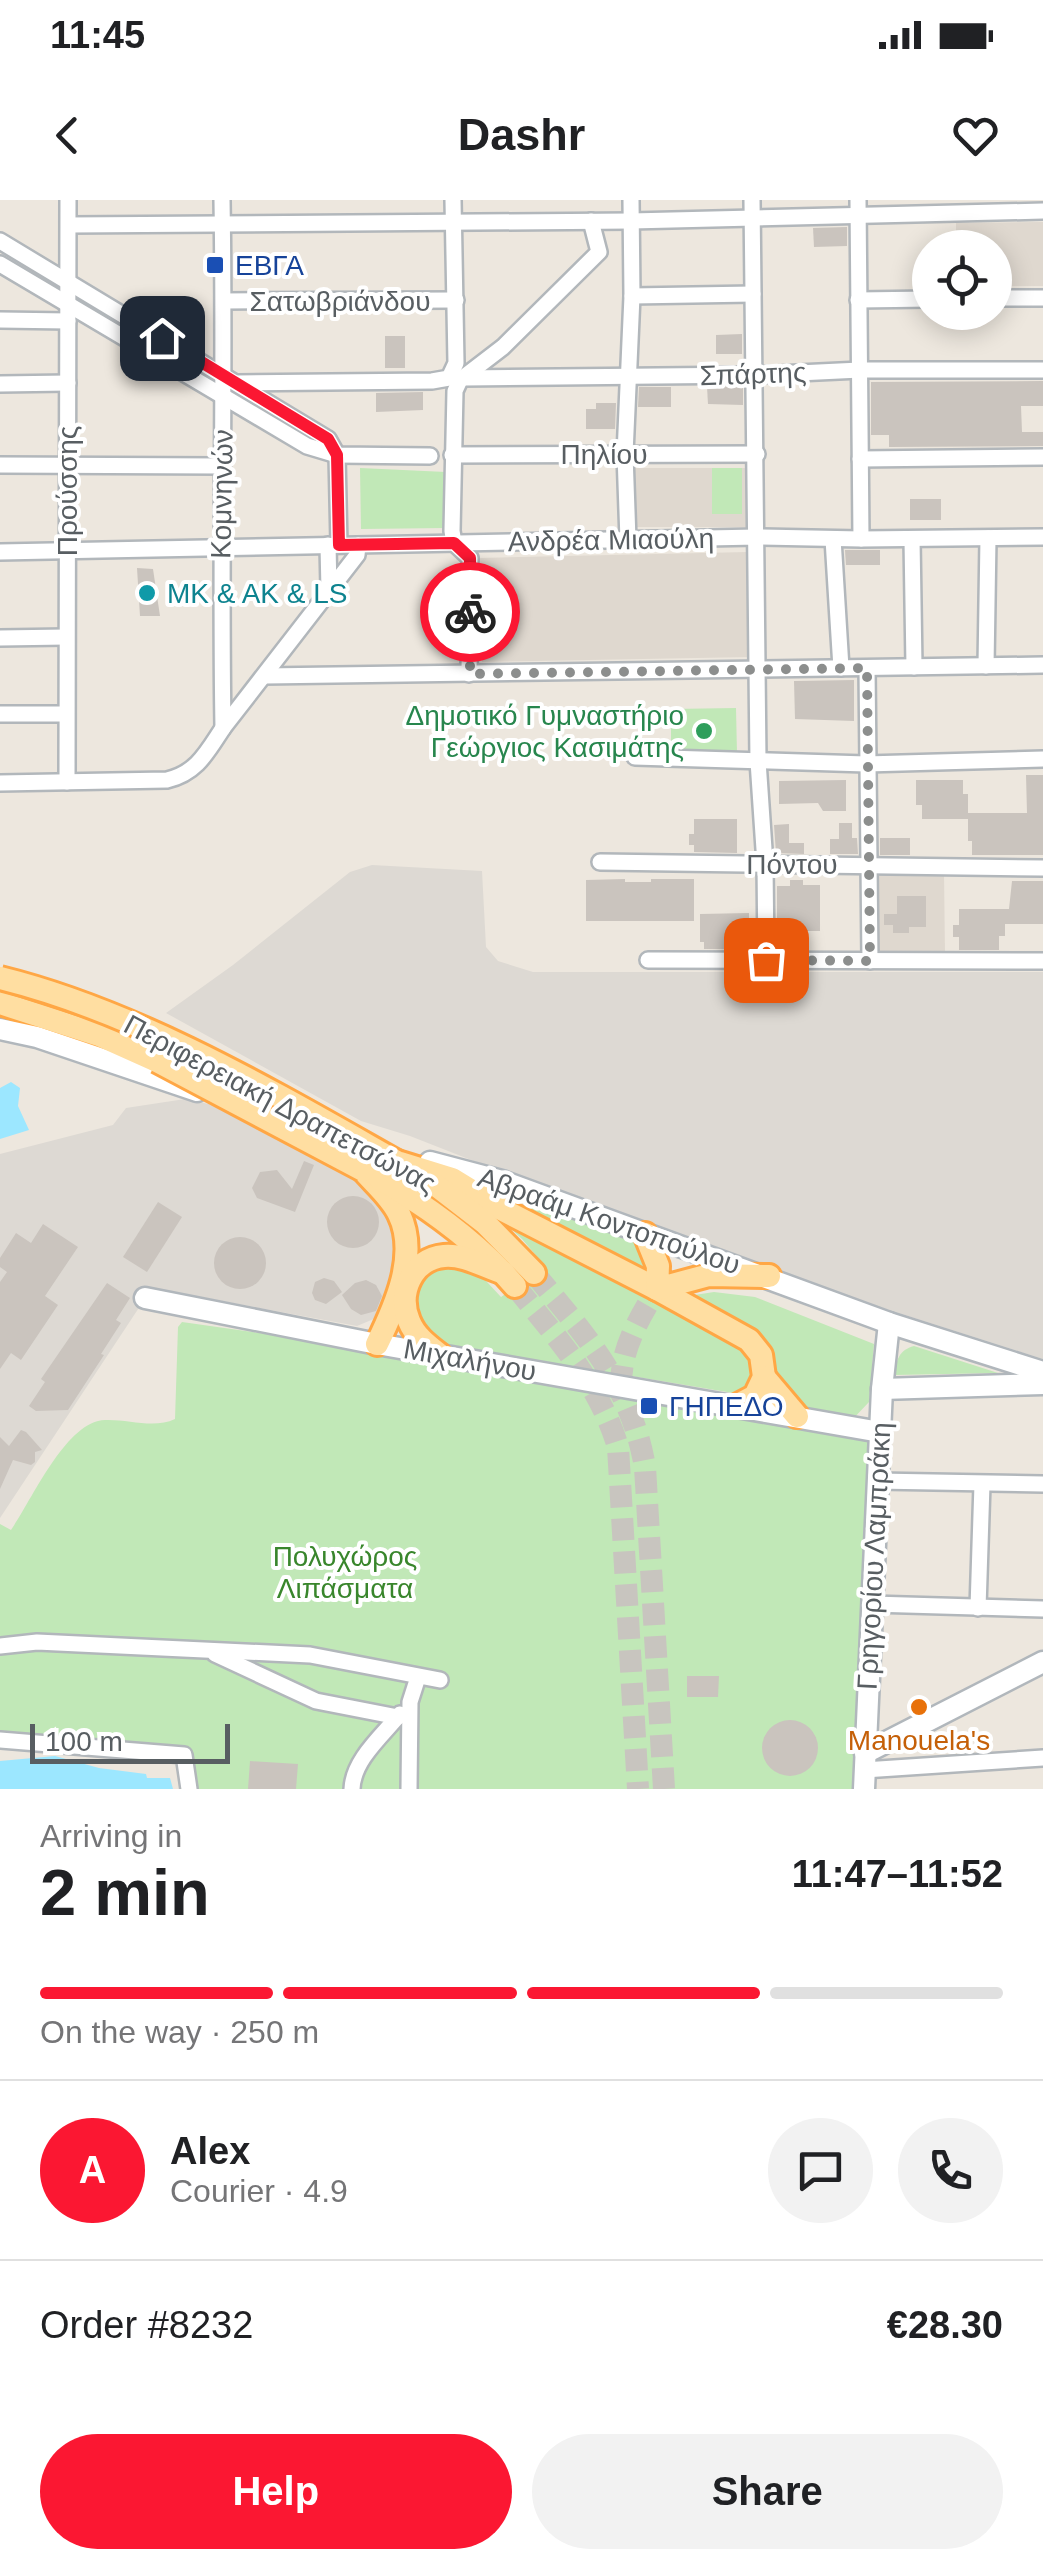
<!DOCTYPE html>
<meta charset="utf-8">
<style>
:root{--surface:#fff;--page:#f2f2f2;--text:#202124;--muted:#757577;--line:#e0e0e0;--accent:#fb1732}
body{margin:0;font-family:Helvetica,sans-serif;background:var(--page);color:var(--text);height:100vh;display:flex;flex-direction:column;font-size:38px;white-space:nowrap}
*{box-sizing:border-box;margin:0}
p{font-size:32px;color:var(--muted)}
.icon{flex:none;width:55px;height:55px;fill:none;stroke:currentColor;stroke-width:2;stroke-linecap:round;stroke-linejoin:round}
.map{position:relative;height:1589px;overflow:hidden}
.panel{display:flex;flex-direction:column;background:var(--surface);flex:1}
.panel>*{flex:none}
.tools{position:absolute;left:912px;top:30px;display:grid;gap:20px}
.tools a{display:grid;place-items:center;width:100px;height:100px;border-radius:50%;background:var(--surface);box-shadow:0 5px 25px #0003;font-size:50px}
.scale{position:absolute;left:30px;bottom:25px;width:200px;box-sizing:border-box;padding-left:10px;border:5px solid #585e62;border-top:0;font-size:28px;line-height:35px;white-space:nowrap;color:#585e62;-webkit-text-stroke:8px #fff;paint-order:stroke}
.pin{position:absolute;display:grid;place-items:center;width:85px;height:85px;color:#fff;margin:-42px;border-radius:20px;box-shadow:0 5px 15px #0006}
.courier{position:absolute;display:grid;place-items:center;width:100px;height:100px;margin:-50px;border:8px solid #fb1732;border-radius:50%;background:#fff;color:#222;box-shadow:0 2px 12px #0007}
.overview em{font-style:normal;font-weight:800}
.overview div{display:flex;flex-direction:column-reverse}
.overview{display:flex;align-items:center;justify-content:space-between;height:170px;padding:0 40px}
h1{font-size:65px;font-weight:800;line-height:75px}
.bar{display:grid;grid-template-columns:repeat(4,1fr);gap:15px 10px;align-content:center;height:120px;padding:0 40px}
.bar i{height:12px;border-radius:8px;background:var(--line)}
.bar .current{background:var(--accent)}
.bar p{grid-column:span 4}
.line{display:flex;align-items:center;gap:25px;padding:0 40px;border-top:2px solid var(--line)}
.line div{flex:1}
.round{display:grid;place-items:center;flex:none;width:105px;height:105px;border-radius:52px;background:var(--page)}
.action{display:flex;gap:20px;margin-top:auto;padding:20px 40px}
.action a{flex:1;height:115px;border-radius:60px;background:var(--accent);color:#fff;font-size:40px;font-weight:800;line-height:115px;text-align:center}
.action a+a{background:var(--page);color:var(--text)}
.status{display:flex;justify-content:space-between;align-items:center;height:70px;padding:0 50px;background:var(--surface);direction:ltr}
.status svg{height:28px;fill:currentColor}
header{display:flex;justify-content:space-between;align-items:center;height:130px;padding:0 40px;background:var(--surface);font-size:45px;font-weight:800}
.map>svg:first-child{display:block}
</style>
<div class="status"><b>11:45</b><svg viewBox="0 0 49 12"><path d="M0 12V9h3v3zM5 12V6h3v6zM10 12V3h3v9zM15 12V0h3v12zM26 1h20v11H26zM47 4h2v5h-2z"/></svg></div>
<header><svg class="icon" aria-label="back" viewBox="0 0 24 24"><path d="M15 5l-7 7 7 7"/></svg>Dashr<svg class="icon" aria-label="heart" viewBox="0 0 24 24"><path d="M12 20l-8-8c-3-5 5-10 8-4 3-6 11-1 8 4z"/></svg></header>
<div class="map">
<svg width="1043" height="1589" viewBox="0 0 1043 1589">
<rect width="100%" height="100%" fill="#ede7de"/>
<g fill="#ddd9d3">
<polygon points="372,665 482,671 486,747 498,761 533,772 1043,772 1043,1159 695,1048 410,936 361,921 166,813 233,765 350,672"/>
<polygon points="185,899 218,906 248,921 362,985 391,1012 397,1046 384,1110 376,1118 357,1126 152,1088 0,1318 0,954 113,925 126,908"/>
</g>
<g fill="#dfd8cf">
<polygon points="1043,22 1043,86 995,86 995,48 956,47 956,23"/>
<rect x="633" y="268" width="115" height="59"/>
<polygon points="748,352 751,457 482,462 480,358"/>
<polygon points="874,672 944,673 945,755 874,755"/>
</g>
<g fill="#c1e8b7">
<polygon points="360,268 446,272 446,328 361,329"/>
<rect x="712" y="268" width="30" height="46"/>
<polygon points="736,508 737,554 671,555 671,509"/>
<polygon points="508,1001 570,1018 642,1045 650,1075"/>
<polygon points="497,1016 755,1153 752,1187 739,1194 439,1144 416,1121 416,1085 439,1063 475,1069 501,1097 545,1066 522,1039"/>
<polygon points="714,1092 755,1097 874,1144 869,1202 851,1221 793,1208 767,1160 688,1096"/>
<path d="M182,1122L301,1139L871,1235L852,1589H188L180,1558L0,1542V1324L11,1330C32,1300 66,1221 105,1220C128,1219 154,1229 175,1219L178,1127Z"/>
<path d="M914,1146L998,1173L895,1175C896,1160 899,1150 914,1146Z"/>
</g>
<g fill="#9ce7ff">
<polygon points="11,882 20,888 18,906 29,930 0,939 0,888"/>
<polygon points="55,1556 99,1568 146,1574 147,1578 170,1578 173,1589 0,1589 0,1561"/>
</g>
<g fill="#cac4be">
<polygon points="847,27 847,46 814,47 813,28"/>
<polygon points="742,134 742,154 716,154 716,135"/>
<rect x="385" y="136" width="20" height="32"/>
<polygon points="1043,181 1043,206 1021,206 1022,232 1043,232 1043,246 889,247 889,235 871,235 871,182"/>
<polygon points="743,186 743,205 708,204 707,187"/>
<polygon points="639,187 671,187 671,207 638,207"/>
<polygon points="423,192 423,210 376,212 376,193"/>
<polygon points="596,203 616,203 615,229 586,229 586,209 596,209"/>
<rect x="910" y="299" width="31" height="21"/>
<polygon points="845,350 880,350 880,365 846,365"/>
<polygon points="137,368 153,369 160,416 140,416"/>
<polygon points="854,480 854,521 795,519 794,481"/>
<polygon points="1026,575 1043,575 1043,655 972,655 972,641 968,641 968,619 922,619 922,605 916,605 916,580 963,580 963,594 968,594 968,613 1027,613"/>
<polygon points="846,580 846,611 823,611 818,603 779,604 779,581"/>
<polygon points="694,619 737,619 737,653 694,652 694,645 689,645 689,634 694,634"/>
<polygon points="839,623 852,623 852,638 857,638 858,654 830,654 830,639 839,639"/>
<polygon points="789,624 789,643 804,643 804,654 776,653 774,625"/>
<rect x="880" y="638" width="30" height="17"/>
<polygon points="625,679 625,682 651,682 651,679 694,679 694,721 586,721 586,680"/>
<polygon points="790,680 803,680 803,685 820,685 820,731 805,731 805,736 777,731 777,686 790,686"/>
<polygon points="1012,681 1043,681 1043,724 1005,724 1005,736 999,736 999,750 959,750 959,737 953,737 953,725 959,725 959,709 1009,709"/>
<polygon points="897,696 926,696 926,727 909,727 909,733 893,733 893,725 884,725 884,714 897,714"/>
<polygon points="749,713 749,730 753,730 753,741 749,741 749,749 704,749 704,742 700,742 700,714"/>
<polygon points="304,961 314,965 295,1012 257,998 252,988 260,972 277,970 292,989"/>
<circle cx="353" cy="1022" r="26"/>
<polygon points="158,1002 182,1017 147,1072 123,1057"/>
<polygon points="43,1024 78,1047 45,1096 58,1105 21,1160 11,1153 0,1169 0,1082 7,1072 0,1067 0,1058 16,1033 31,1043"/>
<circle cx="240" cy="1063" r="26"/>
<polygon points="324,1078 334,1081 342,1092 326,1104 315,1100 312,1093 315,1082"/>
<polygon points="366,1080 376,1085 382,1096 376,1111 361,1115 351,1109 342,1095 355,1083"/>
<polygon points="107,1083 130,1098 116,1120 121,1123 101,1154 104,1155 68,1210 36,1211 29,1206 45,1182 41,1179"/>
<polygon points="21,1230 26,1232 42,1250 35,1252 35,1262 31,1265 13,1260 0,1289 0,1237 9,1246"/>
<polygon points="687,1476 719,1476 718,1497 687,1497"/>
<circle cx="790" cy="1548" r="28"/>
<polygon points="250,1561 298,1564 296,1589 248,1589"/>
</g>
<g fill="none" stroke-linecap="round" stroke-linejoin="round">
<g stroke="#c8c5bf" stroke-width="22" stroke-dasharray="22 11" stroke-linecap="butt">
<path d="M534,1073C586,1136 631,1185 645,1267L664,1589"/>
<path d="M515,1086C556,1137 599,1183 618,1247L638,1589"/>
<path d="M621,1188C620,1150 638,1120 657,1089"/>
</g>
<defs>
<g id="street">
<path d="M222,0C225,176 220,352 223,528"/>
<polyline points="752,0 758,561 765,664 766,760"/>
<polyline points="858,0 861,339"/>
<polyline points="69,25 631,21 1043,11"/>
<polyline points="0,41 328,239 337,255 339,345"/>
<polyline points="0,64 307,246 337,255 430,256"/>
<polyline points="632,96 753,94"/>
<polyline points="995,98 1043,98"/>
<polyline points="858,100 930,99"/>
<polyline points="224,101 456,100"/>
<polyline points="0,120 68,121"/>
<polyline points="464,178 756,175 860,170 1043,170"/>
<polyline points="238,183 432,181 449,178 456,163 453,0"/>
<polyline points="0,184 68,183"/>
<polyline points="452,255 757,254"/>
<polyline points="860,259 1043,257"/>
<polyline points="0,265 221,266"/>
<polyline points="833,339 841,468"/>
<polyline points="912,339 914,467"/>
<polyline points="628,340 625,254 632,96 631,0"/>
<polyline points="328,345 329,390"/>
<polyline points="0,352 757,337 861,339 1043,337"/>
<polyline points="0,438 66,437"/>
<polyline points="986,466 988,338"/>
<polyline points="867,468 870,761"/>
<polyline points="469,474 470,358 454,343 452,331 455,191 460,180 503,147 599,52 591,21"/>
<polyline points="265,476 1043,465"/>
<polyline points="0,514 66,514"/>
<polyline points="635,557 866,564 1043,559"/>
<polyline points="67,582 68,0"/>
<path d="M0,583L167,580C197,573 207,552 223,528L357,355L358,345"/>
<polyline points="600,662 1043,668"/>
<polyline points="648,760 1043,761"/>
<polyline points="877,1281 1043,1284"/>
<polyline points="872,1404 1043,1409"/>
<polyline points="978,1408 982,1284"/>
<polyline points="0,1446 37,1442 310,1455 440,1480"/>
<polyline points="215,1454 316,1501 398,1517"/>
<polyline points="0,1540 184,1555 189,1589"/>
<polyline points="864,1570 1043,1558"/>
<path d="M352,1589C353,1560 382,1536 400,1514"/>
<polyline points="409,1589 410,1502 418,1477"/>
</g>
<g id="secondary">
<polyline points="0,829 37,837 197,891"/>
<polyline points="277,917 345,938"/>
<polyline points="430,962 502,981 889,1123 1043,1172"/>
<polyline points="145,1098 377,1144 880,1232"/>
<polyline points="882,1189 1043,1184"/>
<polyline points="865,1553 1043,1462"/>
<polyline points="864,1589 882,1189 889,1123"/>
</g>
<g id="primary">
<polyline points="0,803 99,835 157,861"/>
<polyline points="397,962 452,979 501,1009 657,1089 749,1140 761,1155 764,1177 755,1196 738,1205"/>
<path d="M363,970C375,984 391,997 399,1014C419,1055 395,1107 377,1144"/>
<path d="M380,979C430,1008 477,1042 515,1086"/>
<polyline points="437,986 485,1023 534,1073"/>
<polyline points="645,1034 658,1066 657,1089 709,1075 769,1076"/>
<path d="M440,1155C427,1145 415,1136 409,1121C397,1093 412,1059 444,1056C464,1054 485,1067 504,1073"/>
<polyline points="764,1177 797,1216"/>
</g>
</defs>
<use href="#street" stroke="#b2b7bb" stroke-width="20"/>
<use href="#secondary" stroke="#b1b7bc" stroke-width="25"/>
<use href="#primary" stroke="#ffa745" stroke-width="28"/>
<use href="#street" stroke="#fff" stroke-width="15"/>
<use href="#secondary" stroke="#fff" stroke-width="20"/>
<use href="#primary" stroke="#ffdea1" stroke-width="22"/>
<defs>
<g id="primary-bridge">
<path d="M0,778C138,812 273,892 397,962"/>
<polyline points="157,861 363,970"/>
</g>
</defs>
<use href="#primary-bridge" stroke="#ffa745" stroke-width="28" stroke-linecap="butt"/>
<use href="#primary-bridge" stroke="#ffdea1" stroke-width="22"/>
</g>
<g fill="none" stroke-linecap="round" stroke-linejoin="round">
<polyline stroke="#8c8e8d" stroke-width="10" stroke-dasharray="0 18" points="470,412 470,474 867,468 870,761 766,760"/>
<polyline stroke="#fb1732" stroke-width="12" points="162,138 328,239 337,255 339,345 454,343 470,358 470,412"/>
</g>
<g fill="#1a4fb4" stroke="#fff" stroke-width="4">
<rect x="205" y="55" width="20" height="20" rx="5"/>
<rect x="639" y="1196" width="20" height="20" rx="5"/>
</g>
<circle fill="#0f9aa8" stroke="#fff" stroke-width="4" cx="147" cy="393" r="10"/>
<circle fill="#2e9e5b" stroke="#fff" stroke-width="4" cx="704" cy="531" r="10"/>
<circle fill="#e8710a" stroke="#fff" stroke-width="4" cx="919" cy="1507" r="10"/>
<g text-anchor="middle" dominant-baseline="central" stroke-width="8" stroke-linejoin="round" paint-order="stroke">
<g font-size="28" fill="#164399" stroke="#fff" text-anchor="start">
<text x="235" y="65">ΕΒΓΑ</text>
<text x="669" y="1206">ΓΗΠΕΔΟ</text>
</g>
<g font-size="28" fill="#585e62" stroke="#fff">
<text x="340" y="101">Σατωβριάνδου</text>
<text transform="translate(753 174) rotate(-2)">Σπάρτης</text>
<text x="604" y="254">Πηλίου</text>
<text transform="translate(67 291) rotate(-90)">Προύσσης</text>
<text transform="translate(222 294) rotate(-89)">Κομνηνών</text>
<text transform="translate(611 340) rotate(-1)">Ανδρέα Μιαούλη</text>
<text x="792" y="664">Πόντου</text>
<text transform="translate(280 904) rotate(28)">Περιφερειακή Δραπετσώνας</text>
<text transform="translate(609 1021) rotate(19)">Αβραάμ Κοντοπούλου</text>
<text transform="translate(470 1160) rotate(10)">Μιχαλήνου</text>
<text transform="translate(874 1356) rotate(-87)">Γρηγορίου Λαμπράκη</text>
</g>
<g font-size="28" fill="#0d838f" stroke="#fff" text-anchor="start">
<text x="167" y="393">MK &amp; AK &amp; LS</text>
</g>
<g font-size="28" fill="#27864d" stroke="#fff" text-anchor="end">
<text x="684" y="515">Δημοτικό Γυμναστήριο<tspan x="684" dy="32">Γεώργιος Κασιμάτης</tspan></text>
</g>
<g font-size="28" fill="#39862c" stroke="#fff">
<text x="345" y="1356">Πολυχώρος<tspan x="345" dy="32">Λιπάσματα</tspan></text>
</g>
<g font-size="28" fill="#c56008" stroke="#fff">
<text x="919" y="1540">Manouela's</text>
</g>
</g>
</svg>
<div class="tools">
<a><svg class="icon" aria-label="locate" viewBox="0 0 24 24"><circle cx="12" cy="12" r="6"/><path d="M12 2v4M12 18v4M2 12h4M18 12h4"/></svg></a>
</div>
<div class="scale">100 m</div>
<div class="pin" style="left:766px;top:760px;background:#ea580c"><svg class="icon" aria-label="bag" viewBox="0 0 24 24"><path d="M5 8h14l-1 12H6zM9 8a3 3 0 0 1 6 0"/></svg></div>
<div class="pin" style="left:162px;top:138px;background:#1f2937"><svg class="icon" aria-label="home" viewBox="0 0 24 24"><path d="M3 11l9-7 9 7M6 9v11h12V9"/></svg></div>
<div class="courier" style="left:470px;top:412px"><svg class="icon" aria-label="bike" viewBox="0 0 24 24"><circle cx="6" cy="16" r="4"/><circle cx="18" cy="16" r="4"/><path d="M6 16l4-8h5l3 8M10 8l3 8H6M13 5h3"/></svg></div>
</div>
<section class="panel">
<div class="overview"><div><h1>2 min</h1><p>Arriving in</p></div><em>11:47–11:52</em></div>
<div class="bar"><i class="current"></i><i class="current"></i><i class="current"></i><i></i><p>On the way · 250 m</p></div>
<div class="line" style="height:180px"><b class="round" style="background:var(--accent);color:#fff">A</b><div><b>Alex</b><p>Courier · 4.9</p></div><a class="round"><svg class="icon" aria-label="chat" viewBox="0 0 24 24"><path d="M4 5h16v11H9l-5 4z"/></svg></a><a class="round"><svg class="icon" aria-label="phone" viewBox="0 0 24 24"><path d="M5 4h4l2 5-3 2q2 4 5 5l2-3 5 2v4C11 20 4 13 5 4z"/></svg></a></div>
<div class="line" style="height:130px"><div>Order #8232</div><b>€28.30</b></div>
<div class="action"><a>Help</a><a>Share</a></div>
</section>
